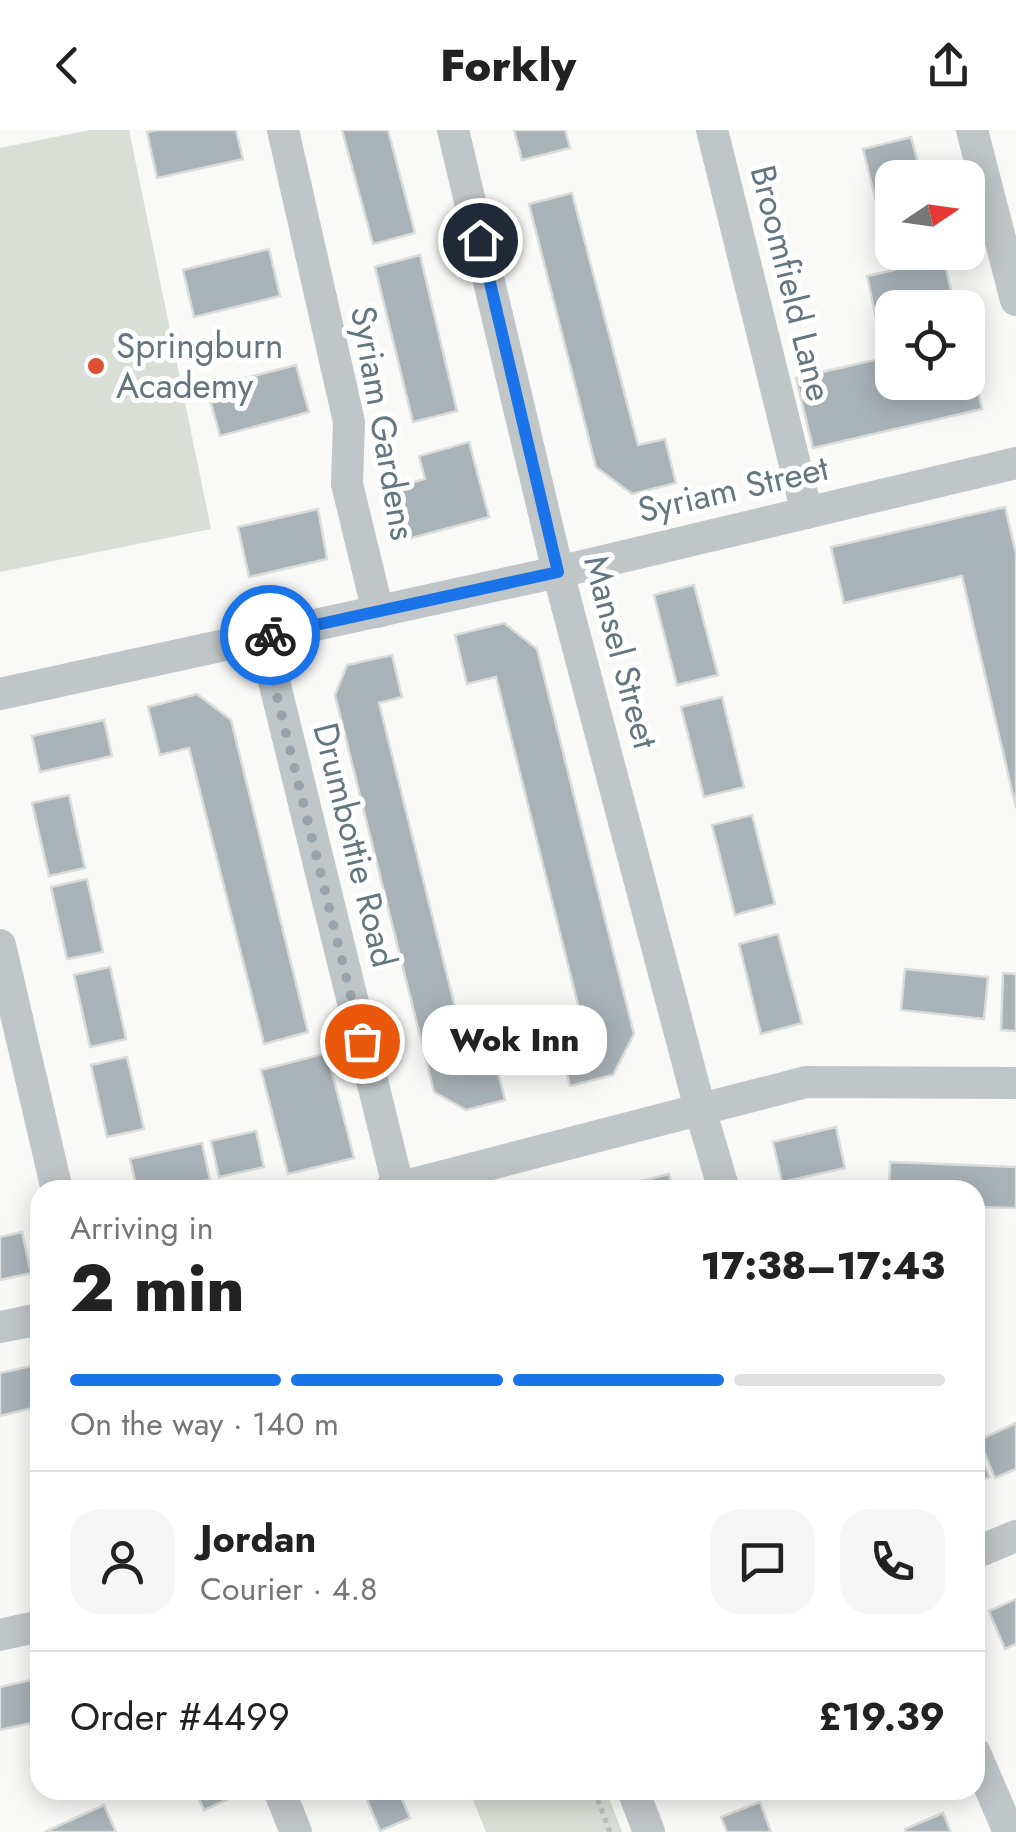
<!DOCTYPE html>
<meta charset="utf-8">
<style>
:root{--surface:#fff;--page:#f6f6f6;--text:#222;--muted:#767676;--line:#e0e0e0;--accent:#1a73e8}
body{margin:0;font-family:Jost,sans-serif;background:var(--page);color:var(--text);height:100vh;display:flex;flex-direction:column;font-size:38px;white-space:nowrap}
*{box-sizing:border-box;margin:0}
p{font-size:32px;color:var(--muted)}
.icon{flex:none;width:55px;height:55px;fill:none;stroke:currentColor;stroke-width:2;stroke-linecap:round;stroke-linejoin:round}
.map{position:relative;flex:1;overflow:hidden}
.panel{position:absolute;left:30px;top:1050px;width:955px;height:620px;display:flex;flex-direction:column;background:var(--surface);border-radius:30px;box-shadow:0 5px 25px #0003}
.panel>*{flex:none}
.needle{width:65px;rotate:77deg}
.tools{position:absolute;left:875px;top:30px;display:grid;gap:20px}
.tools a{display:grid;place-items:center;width:110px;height:110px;border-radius:20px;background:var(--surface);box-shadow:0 5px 25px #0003;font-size:50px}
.pin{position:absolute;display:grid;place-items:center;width:85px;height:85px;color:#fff;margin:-42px;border:5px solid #fff;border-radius:50%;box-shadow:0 2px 10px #0007}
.courier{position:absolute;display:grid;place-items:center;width:100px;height:100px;margin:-50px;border:8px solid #1a73e8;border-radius:50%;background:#fff;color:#222;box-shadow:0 2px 12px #0007}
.bubble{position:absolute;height:70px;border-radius:30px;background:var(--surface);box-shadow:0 5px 25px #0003;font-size:32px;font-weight:800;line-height:70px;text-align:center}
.head em{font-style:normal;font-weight:800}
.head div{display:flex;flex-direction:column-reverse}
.head{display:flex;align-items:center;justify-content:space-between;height:170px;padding:0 40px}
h1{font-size:65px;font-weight:800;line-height:75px}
.bar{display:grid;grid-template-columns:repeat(4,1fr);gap:15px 10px;align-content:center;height:120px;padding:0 40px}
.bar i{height:12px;border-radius:8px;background:var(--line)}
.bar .active{background:var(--accent)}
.bar p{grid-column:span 4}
.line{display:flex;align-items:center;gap:25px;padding:0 40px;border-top:2px solid var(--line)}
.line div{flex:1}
.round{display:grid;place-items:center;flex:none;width:105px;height:105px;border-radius:30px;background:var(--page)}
header{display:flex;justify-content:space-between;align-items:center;height:130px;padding:0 40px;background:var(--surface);font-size:45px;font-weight:800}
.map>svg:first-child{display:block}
</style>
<header><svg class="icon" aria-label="back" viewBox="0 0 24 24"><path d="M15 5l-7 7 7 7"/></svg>Forkly<svg class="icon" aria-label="share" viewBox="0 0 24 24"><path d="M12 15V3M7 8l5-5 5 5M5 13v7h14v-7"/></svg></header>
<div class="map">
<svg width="1016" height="1702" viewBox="0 0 1016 1702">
<rect width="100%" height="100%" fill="#f9f9f7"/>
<g fill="#d9ded6">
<polygon points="90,0 129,0 211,399 0,442 0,18"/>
<polygon points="469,1660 606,1660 622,1702 486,1702"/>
</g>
<g fill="#a9b2b7" stroke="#dbdbd9" stroke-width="2.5">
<polygon points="157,0 236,0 243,29 157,48 147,2"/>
<polygon points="342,0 388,0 415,103 373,114"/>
<polygon points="514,0 565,0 570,18 522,30"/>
<polygon points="911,7 922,48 892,48 892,106 885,108 863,19"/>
<polygon points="572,63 638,315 665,309 676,353 632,364 596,337 529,74"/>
<polygon points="269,119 280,166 194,187 183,140"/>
<polygon points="909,122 942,122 955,178 892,178 892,184 876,188 867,146 894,140 891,127"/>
<polygon points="420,125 457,281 413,292 375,137"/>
<polygon points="968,214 982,279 813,318 796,248 892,226 892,252 968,252"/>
<polygon points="296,235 309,282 220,306 207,258"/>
<polygon points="469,312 489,387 408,409 394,358 425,349 419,326"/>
<polygon points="1005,377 1016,424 1016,678 962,446 844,473 831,417"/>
<polygon points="318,379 327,429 249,447 238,397"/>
<polygon points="694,455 718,545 677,555 654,465"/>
<polygon points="504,493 537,519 634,904 613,945 570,956 558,909 585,903 496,547 467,554 455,505"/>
<polygon points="392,525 402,567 379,573 470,937 495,931 505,970 466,980 434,962 335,565 347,535"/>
<polygon points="197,564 231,590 308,902 264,914 189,618 160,625 148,577"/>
<polygon points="722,567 744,657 704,667 681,577"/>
<polygon points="104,590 112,626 40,642 32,606"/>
<polygon points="69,665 85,738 49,746 32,673"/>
<polygon points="752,685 775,774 735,785 712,695"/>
<polygon points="87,749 103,822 67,829 51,757"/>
<polygon points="778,804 802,893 761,904 739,814"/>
<polygon points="110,837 126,909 90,917 74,845"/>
<polygon points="905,839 988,847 984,889 901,880"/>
<polygon points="1003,843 1016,844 1016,901 1001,900"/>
<polygon points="327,923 354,1028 288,1044 261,940"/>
<polygon points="127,927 144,999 107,1007 91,935"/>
<polygon points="836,997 845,1038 782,1052 773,1012"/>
<polygon points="256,1001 264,1037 219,1047 211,1011"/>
<polygon points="202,1013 210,1050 163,1060 137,1060 130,1029"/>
<polygon points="890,1032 1016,1037 1016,1078 975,1077 975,1060 889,1060"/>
<polygon points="669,1044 673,1060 607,1060"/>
<polygon points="22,1102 31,1143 0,1150 0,1107"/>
<polygon points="40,1234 40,1276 0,1286 0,1243"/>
<polygon points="1016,1293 1016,1339 995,1348 979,1310"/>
<polygon points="975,1313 990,1347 975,1353"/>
<polygon points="1016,1469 1016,1514 1005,1519 989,1481"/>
<polygon points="40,1548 40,1591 0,1600 0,1557"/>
<polygon points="195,1660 230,1660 233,1667 204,1680"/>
<polygon points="363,1660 398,1660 410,1688 380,1701"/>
<polygon points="760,1672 771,1702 727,1702 721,1687"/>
<polygon points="104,1675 116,1702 45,1702"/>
<polygon points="943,1683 951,1702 906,1702 905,1699"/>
</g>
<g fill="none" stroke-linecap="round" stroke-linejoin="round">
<polyline stroke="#bbbec0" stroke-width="5" stroke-dasharray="5 5" stroke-linecap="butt" points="594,1660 610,1702"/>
<g stroke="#c0c5c8" stroke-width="32">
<polyline points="283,0 349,292 347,354 378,482"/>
<polyline points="453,0 558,442 700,979 724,1060"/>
<polyline points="712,0 807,383"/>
<polyline points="972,0 1016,170"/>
<polyline points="263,506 399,1060"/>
<polyline points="0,564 558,442 1016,333"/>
<polyline points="0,815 57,1060"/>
<polyline points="390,1060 806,952 1016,953"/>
<polyline points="0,1197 40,1189"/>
<polyline points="975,1423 1016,1406"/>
<polyline points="0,1505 40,1496"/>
<polyline points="975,1623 1009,1702"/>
<polyline points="279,1660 296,1702"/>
<polyline points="633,1660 649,1702"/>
</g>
</g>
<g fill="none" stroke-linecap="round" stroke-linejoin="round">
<polyline stroke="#99a4aa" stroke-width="10" stroke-dasharray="0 18" points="270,505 262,506 362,911"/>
<polyline stroke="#1a73e8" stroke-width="12" points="270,505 558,442 480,110"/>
</g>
<circle fill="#dd4e32" stroke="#fff" stroke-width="4" cx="96" cy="236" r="10"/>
<g text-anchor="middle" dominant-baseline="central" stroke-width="10" stroke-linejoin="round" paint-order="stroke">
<g font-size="35" fill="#657680" stroke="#fff">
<text transform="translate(791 153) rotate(76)">Broomfield Lane</text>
<text transform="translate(383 293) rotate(80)">Syriam Gardens</text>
<text transform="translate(733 359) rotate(-13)">Syriam Street</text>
<text transform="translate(621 522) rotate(75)">Mansel Street</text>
<text transform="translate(355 715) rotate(76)">Drumbottie Road</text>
</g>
<g font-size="35" fill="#657680" stroke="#fff" text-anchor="start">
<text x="116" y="216">Springburn<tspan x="116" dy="40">Academy</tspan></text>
</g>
</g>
</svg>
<div class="tools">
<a><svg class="needle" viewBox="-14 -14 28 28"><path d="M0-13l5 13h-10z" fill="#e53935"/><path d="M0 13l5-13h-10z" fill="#767676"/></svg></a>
<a><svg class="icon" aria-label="locate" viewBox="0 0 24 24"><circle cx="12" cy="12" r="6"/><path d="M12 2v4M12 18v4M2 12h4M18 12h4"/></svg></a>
</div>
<div class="pin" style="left:362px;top:911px;background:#ea580c"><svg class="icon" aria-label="bag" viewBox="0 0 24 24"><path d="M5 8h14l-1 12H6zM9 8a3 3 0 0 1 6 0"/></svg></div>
<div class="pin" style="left:480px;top:110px;background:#1f2937"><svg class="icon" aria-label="home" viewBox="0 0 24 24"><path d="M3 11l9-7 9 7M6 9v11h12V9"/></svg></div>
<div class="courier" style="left:270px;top:505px"><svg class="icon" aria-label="bike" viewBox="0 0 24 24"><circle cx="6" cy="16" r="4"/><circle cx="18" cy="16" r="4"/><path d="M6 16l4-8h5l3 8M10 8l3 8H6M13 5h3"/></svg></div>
<div class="bubble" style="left:422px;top:875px;width:185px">Wok Inn</div>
<section class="panel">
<div class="head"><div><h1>2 min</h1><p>Arriving in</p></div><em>17:38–17:43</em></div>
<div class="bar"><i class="active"></i><i class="active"></i><i class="active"></i><i></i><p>On the way · 140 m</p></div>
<div class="line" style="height:180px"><a class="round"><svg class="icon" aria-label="person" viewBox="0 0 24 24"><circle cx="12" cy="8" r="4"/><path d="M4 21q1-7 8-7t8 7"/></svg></a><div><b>Jordan</b><p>Courier · 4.8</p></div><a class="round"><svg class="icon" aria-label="chat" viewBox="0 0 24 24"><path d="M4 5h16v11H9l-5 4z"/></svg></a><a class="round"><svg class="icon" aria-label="phone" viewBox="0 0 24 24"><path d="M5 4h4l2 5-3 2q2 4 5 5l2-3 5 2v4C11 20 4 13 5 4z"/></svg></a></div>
<div class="line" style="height:130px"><div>Order #4499</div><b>£19.39</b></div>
</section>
</div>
